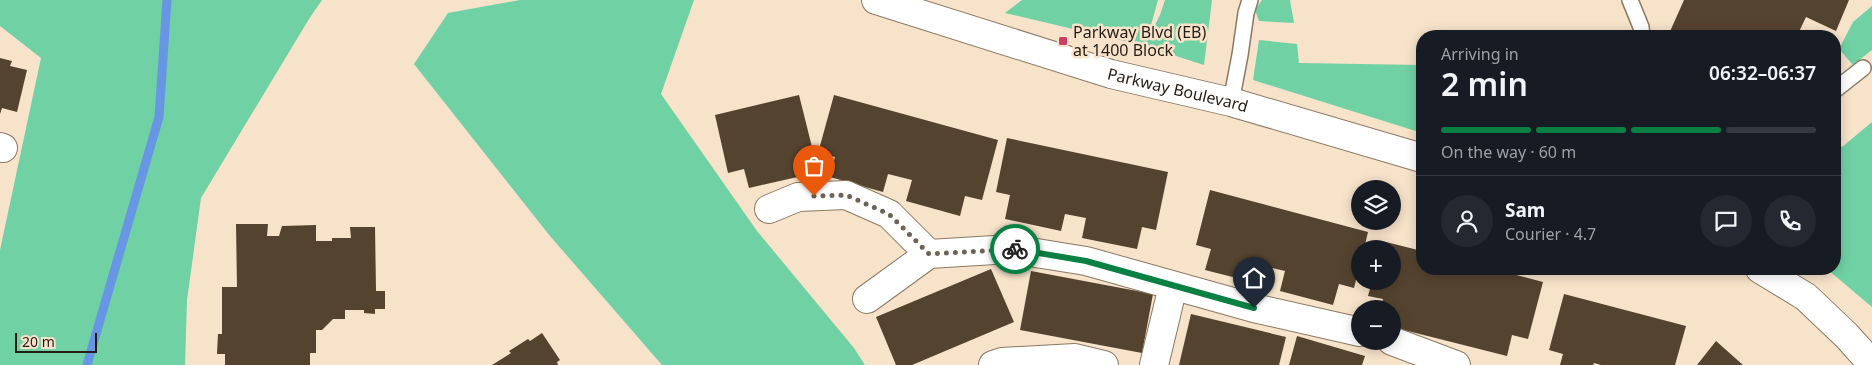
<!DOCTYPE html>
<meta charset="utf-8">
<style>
:root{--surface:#171b24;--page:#242831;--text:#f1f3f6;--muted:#9ea1a6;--line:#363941;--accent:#0b8043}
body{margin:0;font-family:"Noto Sans",sans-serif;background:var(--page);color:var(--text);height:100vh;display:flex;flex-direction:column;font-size:19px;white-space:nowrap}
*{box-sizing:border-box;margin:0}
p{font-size:16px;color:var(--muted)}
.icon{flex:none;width:28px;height:28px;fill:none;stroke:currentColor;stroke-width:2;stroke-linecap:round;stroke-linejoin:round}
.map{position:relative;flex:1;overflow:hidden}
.side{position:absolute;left:1416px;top:30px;width:425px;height:245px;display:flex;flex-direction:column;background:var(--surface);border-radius:20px;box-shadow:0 2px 12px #0003}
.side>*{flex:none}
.tools{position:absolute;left:1351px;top:180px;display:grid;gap:10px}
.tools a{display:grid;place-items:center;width:50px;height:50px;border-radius:50%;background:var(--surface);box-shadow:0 2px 12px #0003;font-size:25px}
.scale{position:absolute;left:15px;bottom:12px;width:82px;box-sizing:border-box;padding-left:5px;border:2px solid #251d15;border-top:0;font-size:14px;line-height:18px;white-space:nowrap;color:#251d15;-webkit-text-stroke:4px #f7e2ca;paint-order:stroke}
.pin{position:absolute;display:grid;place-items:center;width:42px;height:42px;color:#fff;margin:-51px -21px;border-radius:50% 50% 50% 0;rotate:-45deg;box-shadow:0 0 5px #0007}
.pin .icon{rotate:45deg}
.courier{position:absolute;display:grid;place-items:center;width:50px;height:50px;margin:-25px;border:4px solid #0b8043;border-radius:50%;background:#fff;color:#222;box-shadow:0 1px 6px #0007}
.head em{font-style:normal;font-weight:600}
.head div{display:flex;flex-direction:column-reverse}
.head{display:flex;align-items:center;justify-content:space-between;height:85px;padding:0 25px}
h1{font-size:32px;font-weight:600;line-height:38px}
.bar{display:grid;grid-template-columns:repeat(4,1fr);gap:8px 5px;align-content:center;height:60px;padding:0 25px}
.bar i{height:6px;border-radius:4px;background:var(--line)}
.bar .active{background:var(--accent)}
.bar p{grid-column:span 4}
.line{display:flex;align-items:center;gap:12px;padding:0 25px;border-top:1px solid var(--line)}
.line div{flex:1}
.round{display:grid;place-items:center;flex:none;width:52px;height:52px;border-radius:26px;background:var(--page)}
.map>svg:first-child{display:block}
</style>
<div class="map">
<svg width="1872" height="365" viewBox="0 0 1872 365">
<rect width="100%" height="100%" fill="#f7e2ca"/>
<g fill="#70d1a4">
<polygon points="0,0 322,0 309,19 201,198 187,300 185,365 0,365 0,250 41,58 0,26"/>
<polygon points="520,0 694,0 661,94 757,231 854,348 865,365 662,365 550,236 414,64 448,13"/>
<polygon points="1022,0 1158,0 1146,43 1160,15 1165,0 1212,0 1204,65 1145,46 1005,13"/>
<polygon points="1262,0 1290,0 1294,23 1259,21 1255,10"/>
<polygon points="1872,6 1872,50 1853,65 1839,49 1853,22"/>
<polygon points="1259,40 1297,44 1299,63 1422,65 1422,133 1253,80"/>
<polygon points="1872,122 1872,307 1827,269 1835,269 1835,139 1842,147"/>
</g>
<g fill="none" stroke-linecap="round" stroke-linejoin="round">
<polyline stroke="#6995e5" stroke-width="9" points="87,365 159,117 167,0"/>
</g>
<g fill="#54432f">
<polygon points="1684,0 1849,0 1836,31 1806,17 1797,36 1668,36"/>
<polygon points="0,58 12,61 10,66 27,70 17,112 2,108 0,114"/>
<polygon points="799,95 813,151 797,155 802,176 749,188 744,169 728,173 715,115"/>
<polygon points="834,95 998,140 982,200 965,196 960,216 906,201 912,180 888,174 883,192 830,177 835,157 818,153"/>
<polygon points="1007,138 1168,172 1156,230 1142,227 1137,249 1082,238 1086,218 1065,214 1061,231 1005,219 1010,195 996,192"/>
<polygon points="1210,190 1368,232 1364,249 1360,249 1360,264 1354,288 1339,284 1333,305 1280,291 1285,271 1264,266 1260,284 1205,270 1211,249 1196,245"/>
<polygon points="236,224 268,224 267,236 279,236 282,226 316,225 316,241 332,241 332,238 351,238 350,227 375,227 376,291 385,291 385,309 375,309 375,314 364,313 364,310 345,310 345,319 333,319 322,330 316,330 316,353 310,353 310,365 225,365 225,354 217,354 218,334 222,334 222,287 237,287"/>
<polygon points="1382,241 1422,251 1422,269 1493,269 1543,282 1528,339 1512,335 1507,356 1392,327 1392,309 1380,309 1383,299 1368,296 1372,281 1392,281 1392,249 1380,249"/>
<polygon points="991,269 1014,322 912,365 896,365 876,317"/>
<polygon points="1031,271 1153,294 1142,353 1020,330"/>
<polygon points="1564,294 1686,326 1675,365 1601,365 1594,363 1593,365 1560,365 1563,354 1549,350"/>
<polygon points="1191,314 1286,337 1279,365 1179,365"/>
<polygon points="542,333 560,360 557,362 558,365 492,365 511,353 509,351 528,339 530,341"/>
<polygon points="1297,336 1365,356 1362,365 1289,365"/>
<polygon points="1716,341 1743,365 1697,365"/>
</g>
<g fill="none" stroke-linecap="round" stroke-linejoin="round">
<defs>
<g id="lane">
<polyline points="1630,0 1641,27 1642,36"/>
<polyline points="1835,90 1863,68"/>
<polyline points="1231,102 1240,55 1246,13 1250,0"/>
</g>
<g id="street">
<polyline points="0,147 3,148"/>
<polyline points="769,209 798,197 846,195 889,214 929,254"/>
<polyline points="867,299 929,254 1011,249 1086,261 1254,308 1360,332"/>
<polyline points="1392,341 1456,365"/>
<polyline points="993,365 1002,362 1075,358 1104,365"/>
<polyline points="1154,365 1173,286"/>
</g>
<g id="secondary">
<path id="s1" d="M876,0L1111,74L1231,102L1422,158"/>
<polyline points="1760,269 1806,297 1846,335 1872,364"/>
</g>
</defs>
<use href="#lane" stroke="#8b7963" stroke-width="18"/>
<use href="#street" stroke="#8b7963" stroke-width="30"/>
<use href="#secondary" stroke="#8b7963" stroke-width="30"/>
<use href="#lane" stroke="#fff" stroke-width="15"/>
<use href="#street" stroke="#fff" stroke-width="28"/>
<use href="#secondary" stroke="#fff" stroke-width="28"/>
</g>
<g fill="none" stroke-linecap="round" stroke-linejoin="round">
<polyline stroke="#6e6254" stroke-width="5" stroke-dasharray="0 9" points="814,196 846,195 889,214 929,254 1015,249"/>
<polyline stroke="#0b8043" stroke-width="6" points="1015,249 1086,261 1254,308"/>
</g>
<rect fill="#cd3e64" stroke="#f7e2ca" stroke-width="2" x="1058" y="36" width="10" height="10" rx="2.5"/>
<g text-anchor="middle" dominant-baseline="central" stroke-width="5" stroke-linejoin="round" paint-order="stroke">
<g font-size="16" fill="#251d15" stroke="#f7e2ca" text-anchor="start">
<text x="1073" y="32">Parkway Blvd (EB)<tspan x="1073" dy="18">at 1400 Block</tspan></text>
</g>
<g font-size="16" fill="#251d15" stroke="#f7e2ca">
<text stroke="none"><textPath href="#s1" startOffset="315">Parkway Boulevard</textPath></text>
</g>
</g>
</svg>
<div class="tools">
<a><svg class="icon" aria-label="layers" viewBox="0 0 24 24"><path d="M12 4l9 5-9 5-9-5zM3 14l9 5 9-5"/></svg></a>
<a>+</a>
<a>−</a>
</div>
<div class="scale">20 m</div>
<div class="pin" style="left:814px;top:196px;background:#ea580c"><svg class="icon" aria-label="bag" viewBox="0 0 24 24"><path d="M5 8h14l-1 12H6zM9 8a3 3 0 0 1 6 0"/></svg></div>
<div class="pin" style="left:1254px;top:308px;background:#1f2937"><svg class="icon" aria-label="home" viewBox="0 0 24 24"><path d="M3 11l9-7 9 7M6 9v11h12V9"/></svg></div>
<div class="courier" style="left:1015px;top:249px"><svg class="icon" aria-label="bike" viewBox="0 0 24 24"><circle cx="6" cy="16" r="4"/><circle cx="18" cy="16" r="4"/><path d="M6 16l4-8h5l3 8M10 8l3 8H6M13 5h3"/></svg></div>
<section class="side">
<div class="head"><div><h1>2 min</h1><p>Arriving in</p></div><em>06:32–06:37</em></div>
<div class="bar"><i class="active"></i><i class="active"></i><i class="active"></i><i></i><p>On the way · 60 m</p></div>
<div class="line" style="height:90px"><a class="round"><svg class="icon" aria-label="person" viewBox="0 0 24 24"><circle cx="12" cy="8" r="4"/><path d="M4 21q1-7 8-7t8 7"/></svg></a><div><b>Sam</b><p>Courier · 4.7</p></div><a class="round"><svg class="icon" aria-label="chat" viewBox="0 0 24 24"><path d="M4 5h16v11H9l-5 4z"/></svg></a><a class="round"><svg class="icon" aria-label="phone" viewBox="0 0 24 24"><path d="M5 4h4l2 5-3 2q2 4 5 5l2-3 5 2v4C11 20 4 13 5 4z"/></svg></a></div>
</section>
</div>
